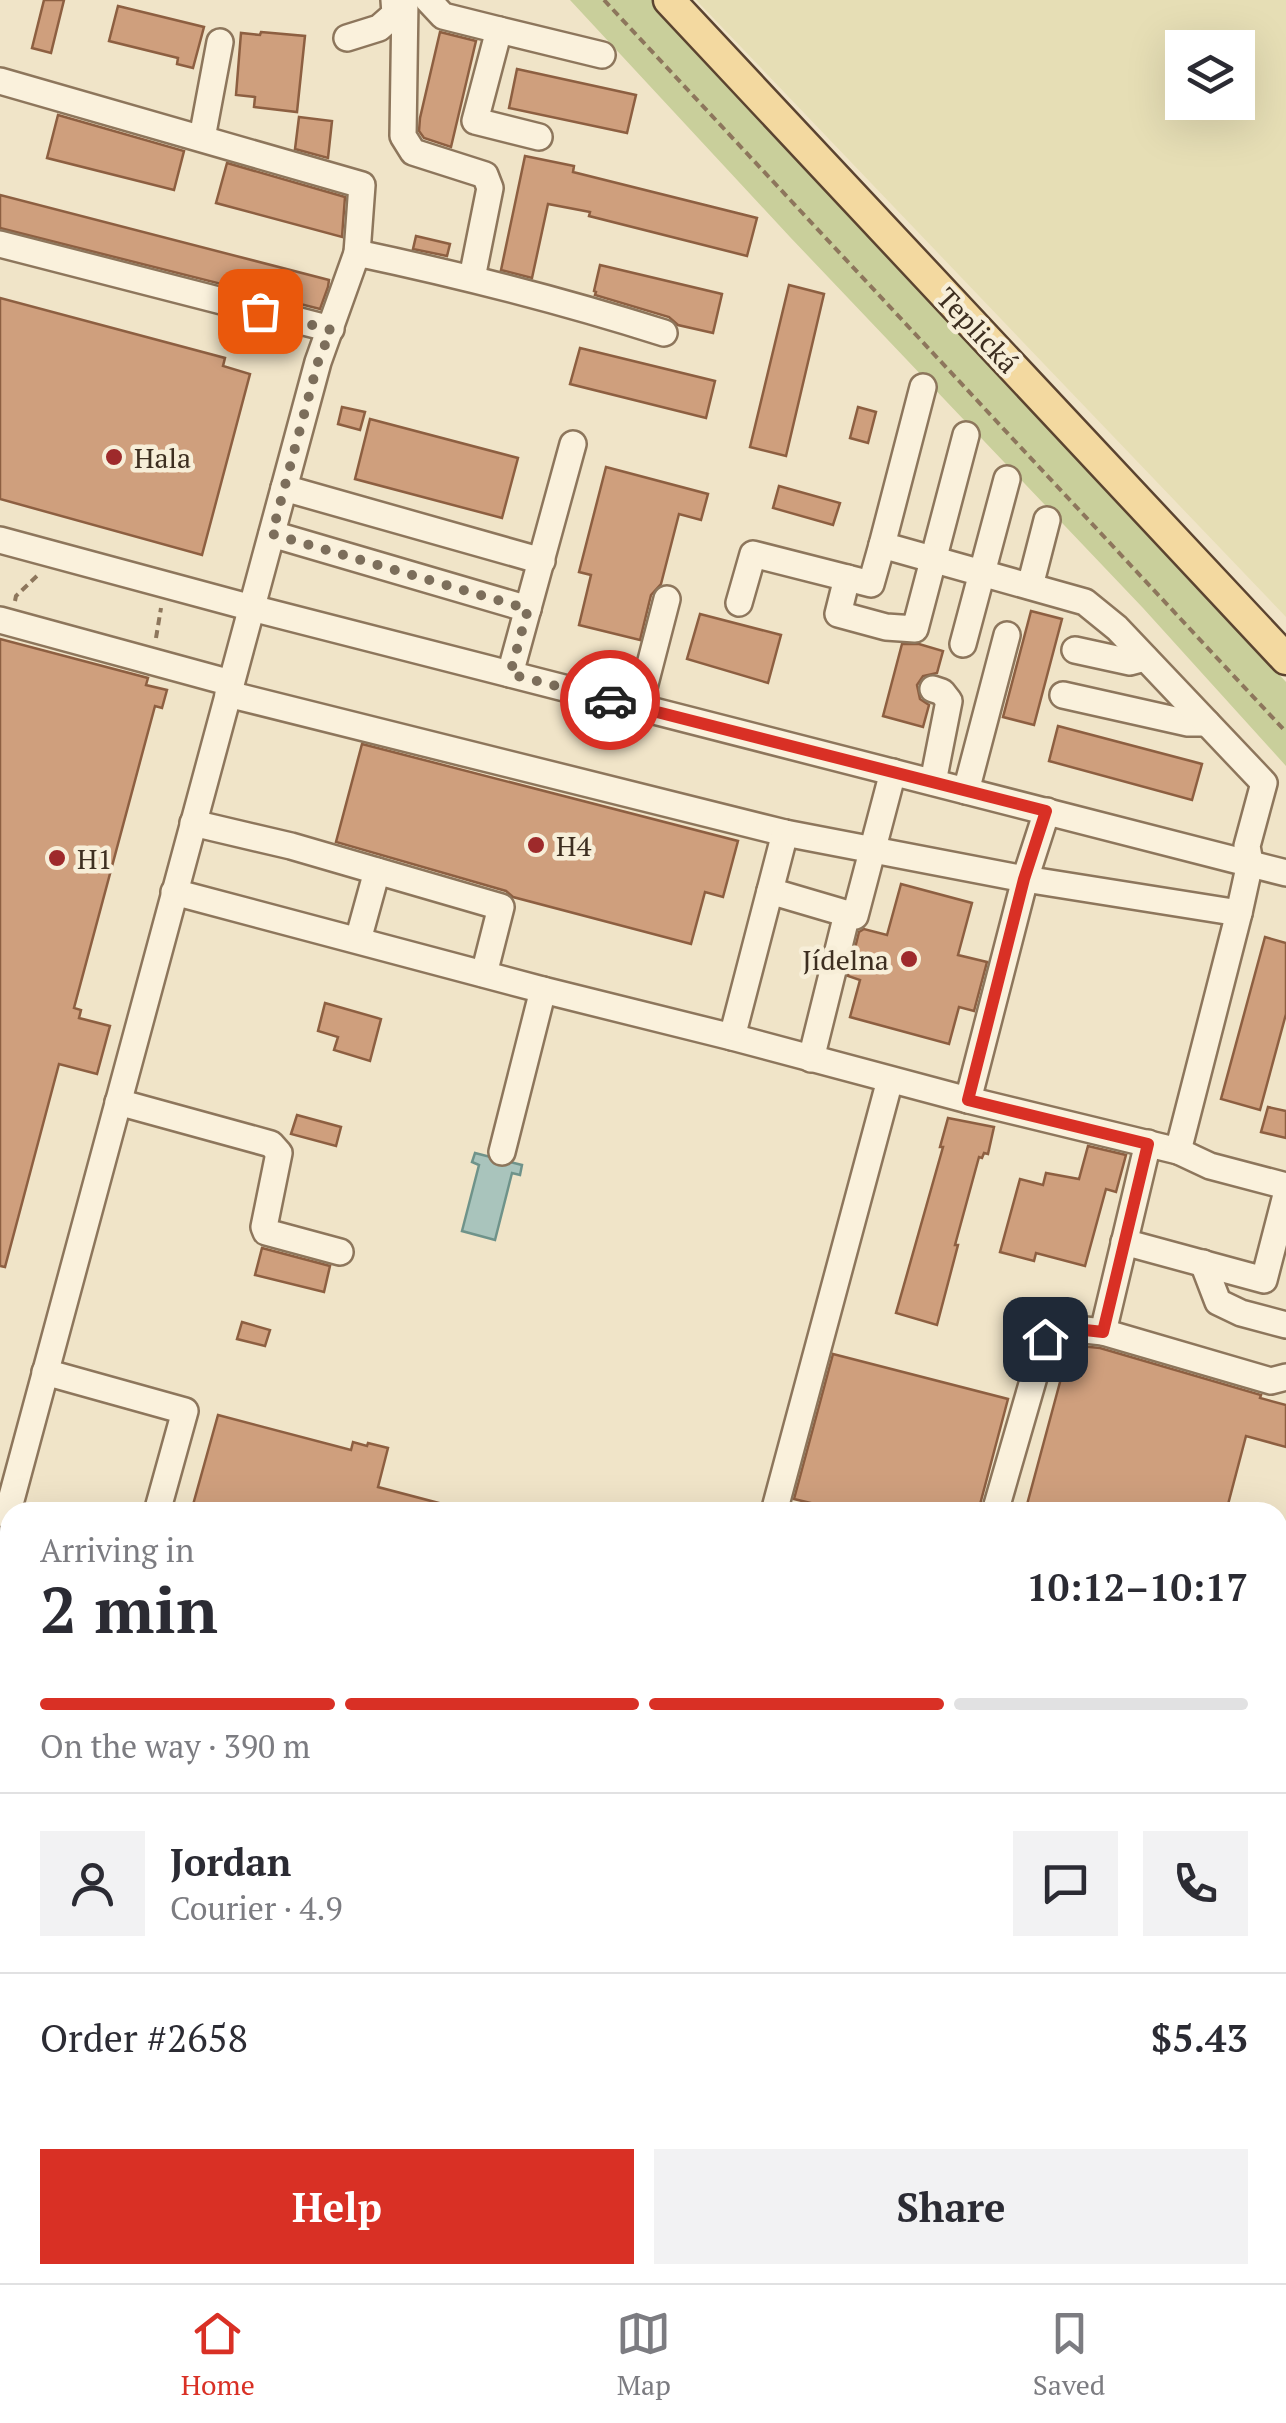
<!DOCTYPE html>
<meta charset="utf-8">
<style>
:root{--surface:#fff;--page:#f2f2f3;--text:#2b2b33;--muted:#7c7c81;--line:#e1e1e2;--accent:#d93025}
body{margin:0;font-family:"PT Serif",serif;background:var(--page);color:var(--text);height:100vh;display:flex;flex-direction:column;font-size:38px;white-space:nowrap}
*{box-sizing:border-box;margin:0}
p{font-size:32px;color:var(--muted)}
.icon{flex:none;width:55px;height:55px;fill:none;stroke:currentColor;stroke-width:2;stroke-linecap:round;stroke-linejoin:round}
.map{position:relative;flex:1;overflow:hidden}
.sheet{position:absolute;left:0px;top:1502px;width:1288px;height:782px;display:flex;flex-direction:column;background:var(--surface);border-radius:30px 30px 0 0;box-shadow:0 10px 40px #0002}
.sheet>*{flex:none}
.tools{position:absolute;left:1165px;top:30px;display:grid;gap:20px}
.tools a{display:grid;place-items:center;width:90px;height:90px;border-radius:0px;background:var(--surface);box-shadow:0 10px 40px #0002;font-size:50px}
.pin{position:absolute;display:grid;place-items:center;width:85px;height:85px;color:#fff;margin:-42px;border-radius:20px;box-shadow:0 5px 15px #0006}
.courier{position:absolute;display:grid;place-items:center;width:100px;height:100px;margin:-50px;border:8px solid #d93025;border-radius:50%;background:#fff;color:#222;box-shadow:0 2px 12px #0007}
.head em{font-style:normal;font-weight:700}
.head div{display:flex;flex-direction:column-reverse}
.head{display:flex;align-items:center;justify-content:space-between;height:170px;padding:0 40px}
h1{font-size:65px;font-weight:700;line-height:75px}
.bar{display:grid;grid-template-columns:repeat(4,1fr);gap:15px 10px;align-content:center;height:120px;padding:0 40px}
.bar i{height:12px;border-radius:8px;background:var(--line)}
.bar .current{background:var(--accent)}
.bar p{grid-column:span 4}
.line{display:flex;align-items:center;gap:25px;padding:0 40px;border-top:2px solid var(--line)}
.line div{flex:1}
.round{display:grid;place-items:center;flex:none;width:105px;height:105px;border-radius:0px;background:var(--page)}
.button{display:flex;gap:20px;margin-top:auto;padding:20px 40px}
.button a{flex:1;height:115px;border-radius:0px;background:var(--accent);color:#fff;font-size:40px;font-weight:700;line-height:115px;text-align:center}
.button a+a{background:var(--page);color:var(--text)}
.menu{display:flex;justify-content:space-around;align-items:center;height:140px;border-top:2px solid var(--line);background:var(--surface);font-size:28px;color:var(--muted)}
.menu a{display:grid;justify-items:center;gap:5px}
.menu .current{color:var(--accent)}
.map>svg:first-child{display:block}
</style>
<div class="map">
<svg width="1286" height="2283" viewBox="0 0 1286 2283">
<rect width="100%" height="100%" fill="#f0e4c8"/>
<path fill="#e6deb5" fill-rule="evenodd" d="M696,0H1286V617ZM1182,48H1238V102H1182Z"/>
<g fill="#c9cf9b">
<polygon points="570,0 653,0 739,91 1286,682 1286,766 1143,608 790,237"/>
<polygon points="0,1572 10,1574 10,2275 1278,2275 1278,1912 1286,1914 1286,2283 0,2283"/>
</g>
<polygon fill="#a9c4bc" stroke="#6f938a" stroke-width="2.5" points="475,1153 522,1165 520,1175 512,1173 495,1240 462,1231 479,1165 472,1162"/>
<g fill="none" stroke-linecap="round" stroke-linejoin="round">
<g stroke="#968974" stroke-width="55">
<polyline points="0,1546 10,1549"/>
<polyline points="1278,1886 1286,1889"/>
</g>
</g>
<g fill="#cf9f7d" stroke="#8d5f41" stroke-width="2.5">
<polygon points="44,0 64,0 51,53 32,48"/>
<polygon points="118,6 204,27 193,68 177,64 178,58 109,41"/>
<polygon points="261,32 305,36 297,112 254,107 255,97 236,95 241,33 260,35"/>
<polygon points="440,32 476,41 451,147 424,138 419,131 420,118"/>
<polygon points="517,69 636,95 627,133 509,108"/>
<polygon points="58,115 184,151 174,190 47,158"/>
<polygon points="299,117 332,121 328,158 295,149"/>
<polygon points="525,156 574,166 573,172 757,218 747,256 589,216 590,212 548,204 532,278 501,270"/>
<polygon points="227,163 345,197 342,237 216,203"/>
<polygon points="0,195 329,280 328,287 320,309 0,228"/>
<polygon points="416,236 450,244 447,256 413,249"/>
<polygon points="600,265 722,294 713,333 678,325 669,317 595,295 596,292 594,291"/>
<polygon points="789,285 824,294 786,456 750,447"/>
<polygon points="0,298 225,358 223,366 250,374 202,555 0,499"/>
<polygon points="580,348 715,381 706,418 570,384"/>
<polygon points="342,407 365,412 360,430 338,424"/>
<polygon points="858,407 876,412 868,443 850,438"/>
<polygon points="370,419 518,458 502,518 355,479"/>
<polygon points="606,467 708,494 701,520 679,514 661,584 651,595 640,640 579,625 591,575 579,572"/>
<polygon points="779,486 840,503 833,525 773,508"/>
<polygon points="1031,611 1062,619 1034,725 1003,717"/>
<polygon points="700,614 781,635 768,683 687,659"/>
<polygon points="0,639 148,678 146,685 167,690 162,708 155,706 74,1008 81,1010 79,1018 110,1026 97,1074 59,1064 5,1267 0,1266"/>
<polygon points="902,644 919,644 943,651 937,673 923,676 917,685 920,699 929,705 923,727 883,716"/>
<polygon points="1058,726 1202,764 1192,800 1049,761"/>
<polygon points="362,744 738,841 723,897 705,892 691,944 513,897 506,891 336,842"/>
<polygon points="901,884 972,903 958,955 987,962 974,1011 959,1007 949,1044 850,1017 860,980 848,976 859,932 864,929 887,935"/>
<polygon points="1265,937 1286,943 1286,1014 1260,1110 1221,1099"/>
<polygon points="325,1003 381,1019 370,1061 334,1050 338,1037 318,1031"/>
<polygon points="1268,1107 1286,1111 1286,1138 1261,1132"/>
<polygon points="297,1115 341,1127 336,1146 291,1134"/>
<polygon points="948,1118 994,1127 988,1154 984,1153 982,1158 979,1157 955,1245 958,1245 937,1325 896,1313 943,1147 940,1147"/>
<polygon points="1088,1146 1126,1155 1116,1192 1106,1189 1085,1266 1036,1253 1034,1261 1000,1252 1020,1179 1043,1185 1046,1173 1079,1179"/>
<polygon points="262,1248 330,1266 324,1292 255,1275"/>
<polygon points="242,1322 270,1330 265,1346 237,1339"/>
<polygon points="1070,1345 1100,1348 1261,1395 1260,1398 1286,1405 1286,1447 1246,1436 1226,1512 1025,1512"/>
<polygon points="833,1354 1008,1399 978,1512 848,1512 794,1499"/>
<polygon points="218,1415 351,1450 353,1442 367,1446 368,1443 388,1448 378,1487 454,1507 453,1512 191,1512"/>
</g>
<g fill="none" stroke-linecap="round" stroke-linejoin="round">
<defs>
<g id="minor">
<polyline points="405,0 403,136 413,152 485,175 490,188 473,273"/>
<polyline points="428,0 443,16 499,30 475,121 539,137"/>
<polyline points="499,30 602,55"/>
<polyline points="347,38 379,28 395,14 394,0"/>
<polyline points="0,81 362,185 357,253"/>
<polyline points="202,138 220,42"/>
<polyline points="0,244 331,329"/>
<polyline points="284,488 542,561"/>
<polyline points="272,534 528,609"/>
<polyline points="0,540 252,608 1286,873"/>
<polyline points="847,578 838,614 886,627 915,629 966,435"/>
<polyline points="1030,586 1047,520"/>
<polyline points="739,603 753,554 871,584 882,545"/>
<polyline points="0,620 231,683"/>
<polyline points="963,644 1007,479"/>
<polyline points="1075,650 1130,662 1145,658"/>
<polyline points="510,674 573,444"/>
<polyline points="228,694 785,833 1025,879 1239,913"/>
<polyline points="1063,695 1188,723 1207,723"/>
<polyline points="639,707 667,599"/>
<polyline points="933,782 949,701 942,692 933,689"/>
<polyline points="966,791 1007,635"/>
<polyline points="193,823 291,846 377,871 358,940"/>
<polyline points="377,871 501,907 484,974"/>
<polyline points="770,891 855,916 893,772"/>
<polyline points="174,892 543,990 732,1037 968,1100 1178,1151 1239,913 1250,863 1247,846 1264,783 1117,628 1085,602 882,545 923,387"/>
<polyline points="732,1037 785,833"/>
<polyline points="811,1059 847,914"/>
<polyline points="968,1100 1025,879 1047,811"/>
<polyline points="118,1102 271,1144 279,1153 264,1227 266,1232 340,1252"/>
<polyline points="1178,1151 1210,1166 1286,1186"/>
<polyline points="502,1152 543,990"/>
<polyline points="1124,1242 1264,1280 1286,1195"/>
<polyline points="1203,1263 1218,1302 1241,1313 1286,1325"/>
<polyline points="1103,1332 1148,1143"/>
<polyline points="45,1372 185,1411 157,1512"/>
<polyline points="774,1512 890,1080"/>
<polyline points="995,1512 1045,1339 1067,1328 1103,1332 1271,1381 1286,1377"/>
<path d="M10,1516L7,1515L318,362L357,253C461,275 563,301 664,333"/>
<polyline points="0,1612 10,1571"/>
<polyline points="1278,1706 1286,1709"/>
<polyline points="1286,1839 1283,1851 1286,1852"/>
</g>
<polyline id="major" points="669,0 1286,659"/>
</defs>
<use href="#minor" stroke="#8d765c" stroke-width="30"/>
<use href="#major" stroke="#5b4430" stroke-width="35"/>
<g stroke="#8d765c" stroke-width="4" stroke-dasharray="8 5" stroke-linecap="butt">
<polyline points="604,0 1286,732"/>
<polyline points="15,601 16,596 38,575"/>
<polyline points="156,638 161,608"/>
</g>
<use href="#minor" stroke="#faf1dc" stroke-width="25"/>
<use href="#major" stroke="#f3d9a0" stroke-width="30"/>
</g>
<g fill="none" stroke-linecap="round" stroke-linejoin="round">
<polyline stroke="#7c6e5b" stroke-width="10" stroke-dasharray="0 18" points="260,311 331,330 318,362 272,534 528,609 510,674 610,700"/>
<polyline stroke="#d93025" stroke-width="12" points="610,700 1046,811 1024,879 968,1100 1148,1144 1103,1332 1067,1328 1045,1339"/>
</g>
<g fill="#9e2a2b" stroke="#f7eed8" stroke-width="4">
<circle cx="114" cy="457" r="10"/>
<circle cx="536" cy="845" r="10"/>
<circle cx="57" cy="858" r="10"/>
<circle cx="909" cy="959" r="10"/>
</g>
<g text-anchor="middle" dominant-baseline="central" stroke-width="9" stroke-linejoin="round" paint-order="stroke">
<g font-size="28" fill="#3d2e20" stroke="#f7eed8">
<text transform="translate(978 330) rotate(47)">Teplická</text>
</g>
<g font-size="28" fill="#3d2e20" stroke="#f7eed8" text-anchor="start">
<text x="134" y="457">Hala</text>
<text x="556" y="845">H4</text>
<text x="77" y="858">H1</text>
<text x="889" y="959" text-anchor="end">Jídelna</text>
</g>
</g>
</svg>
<div class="tools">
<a><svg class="icon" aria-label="layers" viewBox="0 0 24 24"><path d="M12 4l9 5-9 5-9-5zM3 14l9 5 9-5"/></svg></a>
</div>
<div class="pin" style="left:260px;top:311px;background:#ea580c"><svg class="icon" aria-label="bag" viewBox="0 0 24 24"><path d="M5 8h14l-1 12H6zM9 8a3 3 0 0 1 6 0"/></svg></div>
<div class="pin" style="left:1045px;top:1339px;background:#1f2937"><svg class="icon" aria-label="home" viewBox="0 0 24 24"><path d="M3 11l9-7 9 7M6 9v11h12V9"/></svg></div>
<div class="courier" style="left:610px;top:700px"><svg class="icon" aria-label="car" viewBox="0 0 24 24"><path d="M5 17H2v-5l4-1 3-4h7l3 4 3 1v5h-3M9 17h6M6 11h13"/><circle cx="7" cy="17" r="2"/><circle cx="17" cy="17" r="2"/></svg></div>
<section class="sheet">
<div class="head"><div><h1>2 min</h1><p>Arriving in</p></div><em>10:12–10:17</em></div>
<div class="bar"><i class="current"></i><i class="current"></i><i class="current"></i><i></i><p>On the way · 390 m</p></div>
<div class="line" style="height:180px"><a class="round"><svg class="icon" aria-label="person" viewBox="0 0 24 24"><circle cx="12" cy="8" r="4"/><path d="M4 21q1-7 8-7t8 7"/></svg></a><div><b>Jordan</b><p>Courier · 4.9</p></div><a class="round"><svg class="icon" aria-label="chat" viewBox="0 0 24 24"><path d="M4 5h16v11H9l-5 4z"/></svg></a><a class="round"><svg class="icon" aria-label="phone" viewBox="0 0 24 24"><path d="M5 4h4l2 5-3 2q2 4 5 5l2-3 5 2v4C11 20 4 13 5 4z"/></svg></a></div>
<div class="line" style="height:130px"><div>Order #2658</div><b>$5.43</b></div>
<div class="button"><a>Help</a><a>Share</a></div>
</section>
</div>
<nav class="menu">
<a class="current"><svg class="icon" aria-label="home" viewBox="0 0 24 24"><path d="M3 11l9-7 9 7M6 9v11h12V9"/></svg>Home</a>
<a><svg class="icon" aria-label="map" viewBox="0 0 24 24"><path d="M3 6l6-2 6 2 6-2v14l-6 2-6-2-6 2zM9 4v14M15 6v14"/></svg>Map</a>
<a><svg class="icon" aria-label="saved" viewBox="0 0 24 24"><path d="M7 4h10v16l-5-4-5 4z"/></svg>Saved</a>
</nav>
